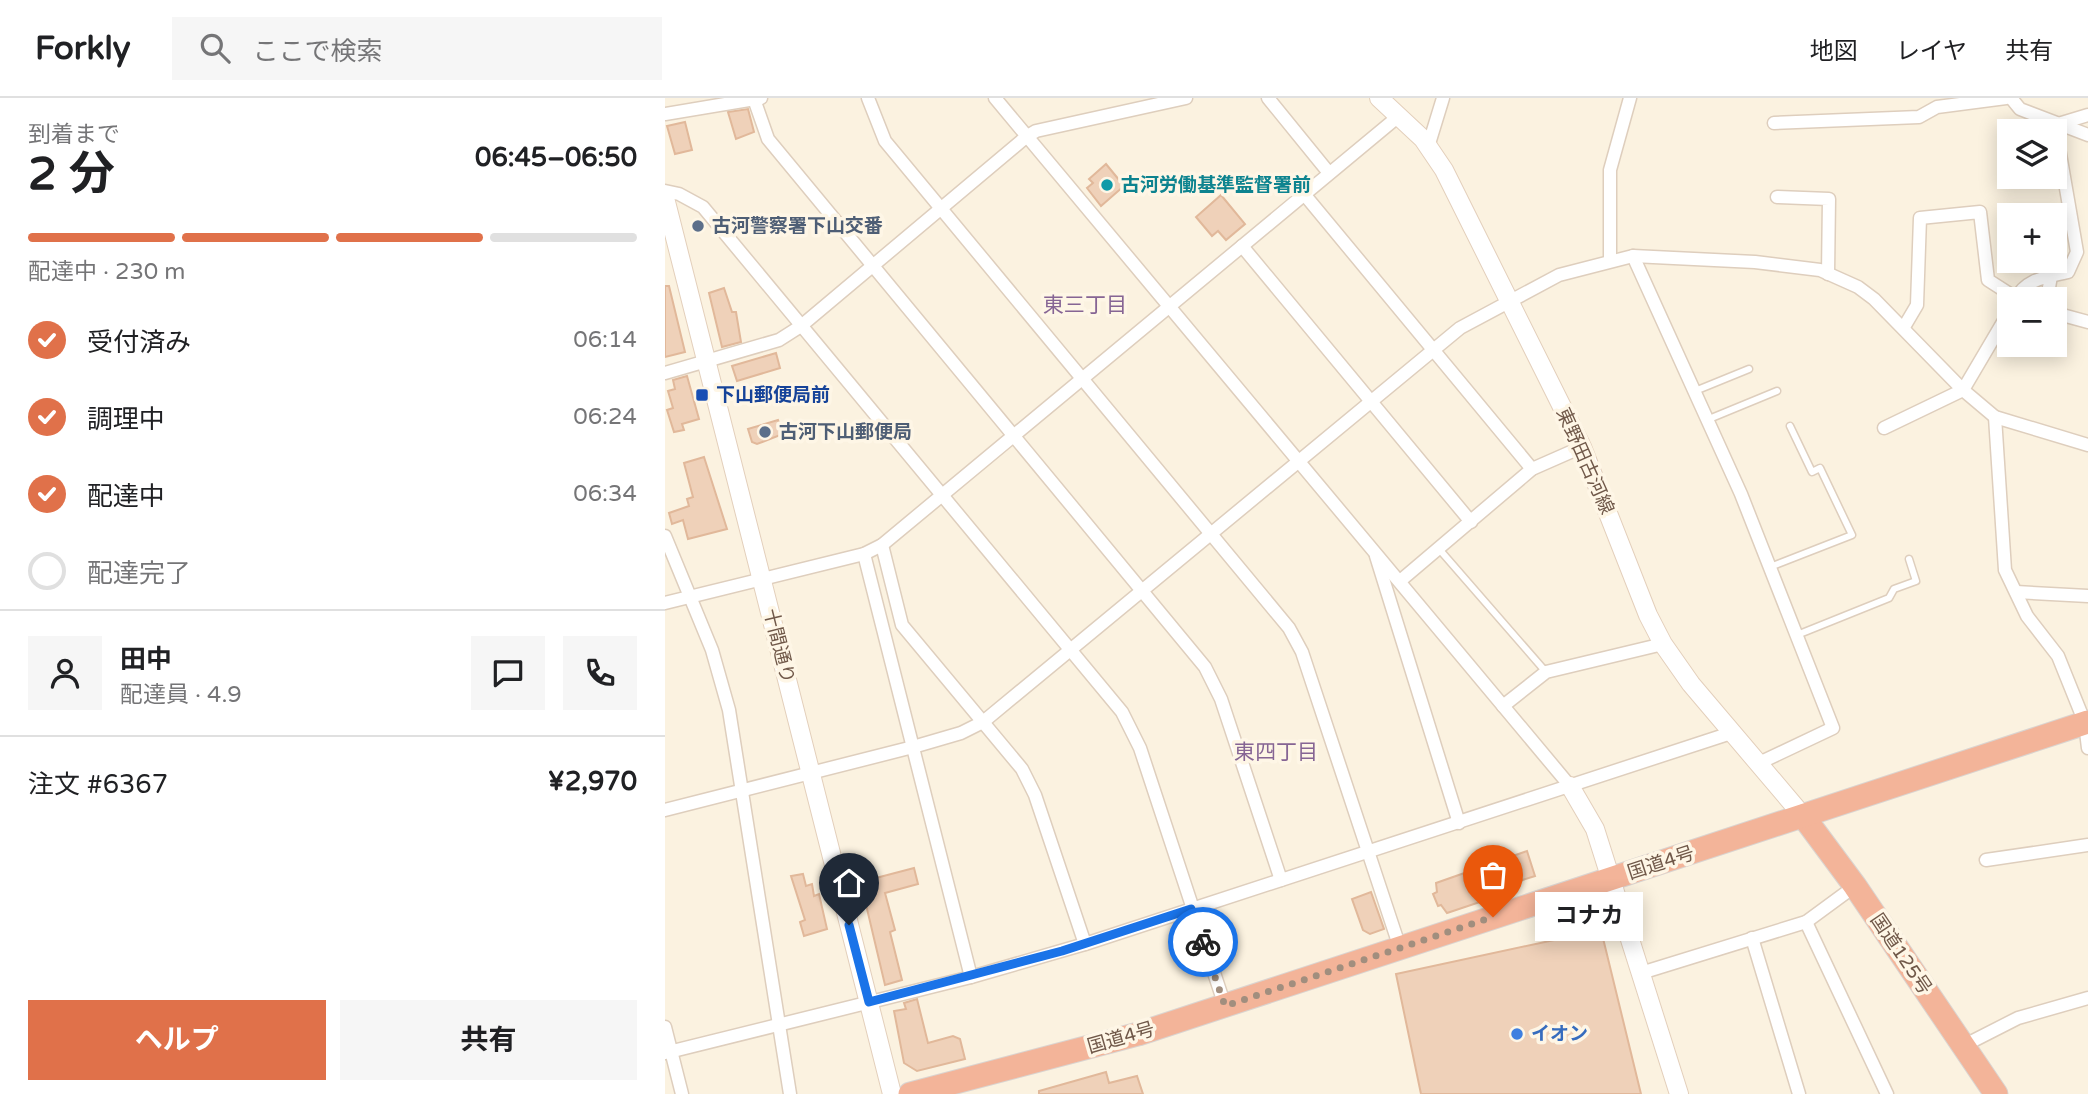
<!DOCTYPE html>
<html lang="ja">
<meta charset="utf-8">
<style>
:root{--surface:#fff;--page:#f6f6f6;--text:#202124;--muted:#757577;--line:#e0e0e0;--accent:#e0714a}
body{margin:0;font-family:"Varela Round","Noto Sans JP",sans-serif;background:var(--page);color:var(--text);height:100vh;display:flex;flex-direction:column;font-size:26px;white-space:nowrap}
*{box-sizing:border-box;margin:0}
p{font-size:23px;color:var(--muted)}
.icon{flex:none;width:38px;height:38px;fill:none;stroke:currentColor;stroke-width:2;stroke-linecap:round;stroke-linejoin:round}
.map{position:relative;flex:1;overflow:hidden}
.sheet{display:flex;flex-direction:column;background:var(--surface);width:665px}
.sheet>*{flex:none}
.fabs{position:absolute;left:1332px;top:21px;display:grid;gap:14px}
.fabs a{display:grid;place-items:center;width:70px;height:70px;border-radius:0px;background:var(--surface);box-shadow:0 4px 18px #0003;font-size:35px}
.pin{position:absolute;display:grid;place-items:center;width:60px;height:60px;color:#fff;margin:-72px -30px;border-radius:50% 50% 50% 0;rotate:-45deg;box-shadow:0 0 7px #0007}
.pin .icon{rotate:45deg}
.courier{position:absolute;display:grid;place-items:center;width:70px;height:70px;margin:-35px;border:5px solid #1a73e8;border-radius:50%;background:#fff;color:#222;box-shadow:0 2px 9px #0007}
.bubble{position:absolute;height:49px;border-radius:0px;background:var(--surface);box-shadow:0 4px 18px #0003;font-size:23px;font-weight:700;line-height:49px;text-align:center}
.headline em{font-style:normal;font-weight:700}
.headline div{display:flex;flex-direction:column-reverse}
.headline{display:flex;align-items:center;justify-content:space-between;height:119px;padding:0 28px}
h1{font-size:46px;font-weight:700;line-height:52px}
.bar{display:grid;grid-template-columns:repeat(4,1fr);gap:10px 7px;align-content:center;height:84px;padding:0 28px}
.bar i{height:9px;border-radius:5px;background:var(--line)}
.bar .active{background:var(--accent)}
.bar p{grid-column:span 4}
.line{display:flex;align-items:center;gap:18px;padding:0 28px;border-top:2px solid var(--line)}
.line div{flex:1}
.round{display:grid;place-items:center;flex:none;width:74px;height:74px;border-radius:0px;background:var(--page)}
ol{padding:0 28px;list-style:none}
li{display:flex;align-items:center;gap:21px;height:77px}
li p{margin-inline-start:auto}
li .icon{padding:7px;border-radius:50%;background:var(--accent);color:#fff;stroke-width:4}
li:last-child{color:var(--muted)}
li i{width:38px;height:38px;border:4px solid var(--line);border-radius:50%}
.action{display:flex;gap:14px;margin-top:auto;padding:14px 28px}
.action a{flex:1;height:80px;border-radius:0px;background:var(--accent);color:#fff;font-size:28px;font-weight:700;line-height:80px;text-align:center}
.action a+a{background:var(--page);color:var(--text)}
header{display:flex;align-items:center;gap:42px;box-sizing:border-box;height:98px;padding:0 35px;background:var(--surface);border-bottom:2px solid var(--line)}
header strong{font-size:33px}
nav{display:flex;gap:38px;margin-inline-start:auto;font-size:24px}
.search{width:490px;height:63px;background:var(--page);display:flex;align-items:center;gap:18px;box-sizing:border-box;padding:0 24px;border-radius:0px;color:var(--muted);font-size:26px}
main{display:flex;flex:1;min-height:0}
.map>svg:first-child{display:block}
</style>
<header>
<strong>Forkly</strong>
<div class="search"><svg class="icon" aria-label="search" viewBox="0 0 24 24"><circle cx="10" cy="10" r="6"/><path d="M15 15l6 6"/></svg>ここで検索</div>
<nav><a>地図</a><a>レイヤ</a><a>共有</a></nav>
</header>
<main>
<section class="sheet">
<div class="headline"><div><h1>2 分</h1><p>到着まで</p></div><em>06:45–06:50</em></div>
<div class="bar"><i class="active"></i><i class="active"></i><i class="active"></i><i></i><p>配達中 · 230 m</p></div>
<ol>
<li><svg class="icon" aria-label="check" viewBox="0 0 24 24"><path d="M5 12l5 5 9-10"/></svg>受付済み<p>06:14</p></li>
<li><svg class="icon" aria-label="check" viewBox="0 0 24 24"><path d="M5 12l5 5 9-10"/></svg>調理中<p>06:24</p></li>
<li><svg class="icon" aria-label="check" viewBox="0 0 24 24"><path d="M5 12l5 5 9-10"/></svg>配達中<p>06:34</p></li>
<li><i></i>配達完了</li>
</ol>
<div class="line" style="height:126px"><a class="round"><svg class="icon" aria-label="person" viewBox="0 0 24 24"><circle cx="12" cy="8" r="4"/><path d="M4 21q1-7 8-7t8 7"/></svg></a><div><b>田中</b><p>配達員 · 4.9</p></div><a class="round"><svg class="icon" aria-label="chat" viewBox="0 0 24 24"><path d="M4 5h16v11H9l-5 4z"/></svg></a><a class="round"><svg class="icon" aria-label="phone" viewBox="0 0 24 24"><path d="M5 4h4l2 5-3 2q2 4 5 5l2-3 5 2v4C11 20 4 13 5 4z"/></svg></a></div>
<div class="line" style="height:91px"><div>注文 #6367</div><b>¥2,970</b></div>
<div class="action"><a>ヘルプ</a><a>共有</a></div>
</section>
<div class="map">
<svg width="1423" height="996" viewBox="0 0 1423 996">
<rect width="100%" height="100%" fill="#fbf2e0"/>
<g fill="#efd1b9" stroke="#e1b89a" stroke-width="2">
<polygon points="83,11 89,34 71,41 63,14"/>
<polygon points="20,24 27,52 10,56 2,28"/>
<polygon points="441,66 459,88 436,108 422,90 428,85 424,81"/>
<polygon points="556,97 580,126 561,142 553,133 547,138 531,119"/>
<polygon points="0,188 4,188 20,254 0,259"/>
<polygon points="59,190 67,214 71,214 76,244 57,249 44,195"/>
<polygon points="111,255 115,270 72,283 67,268"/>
<polygon points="22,278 34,321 17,326 19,332 9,334 2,312 8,310 3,293 10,291 8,282"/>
<polygon points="113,322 118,336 92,346 87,344 83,331"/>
<polygon points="39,359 62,431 23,441 18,422 7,426 4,415 24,408 22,401 28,399 19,365"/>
<polygon points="862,753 870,778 845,786 848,793 782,815 776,807 773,808 768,796 772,794 771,785"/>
<polygon points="249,770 253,786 220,795 230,832 225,834 237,882 220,887 194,777 210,773 211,780"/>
<polygon points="138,776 141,788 147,786 149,798 154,796 162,831 139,838 135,824 140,822 126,778"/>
<polygon points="706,794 719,831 705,836 698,832 687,801"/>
<polygon points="936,832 976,996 756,996 731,876"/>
<polygon points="252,901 263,945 288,938 295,941 300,961 252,973 239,965 229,913 241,911 239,905"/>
<polygon points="441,974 444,985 472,978 478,996 374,996 374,993"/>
</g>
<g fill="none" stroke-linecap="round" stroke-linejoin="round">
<defs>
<g id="lane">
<polyline points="1030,293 1084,271"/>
<polyline points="1044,321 1112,293"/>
<polyline points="774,451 881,574"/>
<polyline points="1105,469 1187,437 1155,370 1147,374 1125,328"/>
<polyline points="1132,537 1224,500 1229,491 1251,483 1244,461"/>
</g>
<g id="street">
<polyline points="203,0 220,43 624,530 637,554 735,850"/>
<polyline points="330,0 905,688"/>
<polyline points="603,0 664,75"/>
<polyline points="1346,0 1355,11 1423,37"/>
<polyline points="89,1 103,41 540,569 556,601 616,782"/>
<polyline points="0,16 96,0"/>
<polyline points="1109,25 1254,19 1272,9 1341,0"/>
<polyline points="763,49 778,0"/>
<polyline points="0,93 14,96 38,109 457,614 475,650 560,908"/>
<polyline points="639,96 867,371"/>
<polyline points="1112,99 1164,101 1163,176"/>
<polyline points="577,148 806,424"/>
<polyline points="968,158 1076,396 1168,630 1092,666"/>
<polyline points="945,161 945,72 965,0"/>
<path d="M1351,201C1361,180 1383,179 1403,174L1412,154L1390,27L1423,17"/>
<polyline points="1382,201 1386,178"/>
<polyline points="1390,215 1423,224"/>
<polyline points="1239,229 1252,207 1255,120 1315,114 1323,182 1351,200"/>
<polyline points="0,275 114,242 136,228 361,39 371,33 521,0"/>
<polyline points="1330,319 1340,472 1362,518 1393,558 1420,625 1423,650"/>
<polyline points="1219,330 1298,292 1344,214"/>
<polyline points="0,438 47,552 64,612 125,996"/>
<polyline points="217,447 237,527 357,671 370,697 420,846"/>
<polyline points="199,456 306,879"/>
<polyline points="711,458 794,725"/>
<polyline points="735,483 867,371 917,349"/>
<polyline points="1351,494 1423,498"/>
<polyline points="0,505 199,456 217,447 735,17"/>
<polyline points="838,608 881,574 998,546"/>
<polyline points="0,712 248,649 296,635 318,624 795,230 894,177 968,158 1090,164 1155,172 1193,189 1209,201 1298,292 1330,319 1423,347"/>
<polyline points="1321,762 1423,747"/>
<polyline points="1141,824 1222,996"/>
<polyline points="1087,840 1134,996"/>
<polyline points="976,875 1141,824 1190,788"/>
<polyline points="0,929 17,996"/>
<polyline points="1298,948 1353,920 1423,900"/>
<polyline points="0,955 306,879 420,846 1066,635"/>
</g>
<g id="secondary">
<polyline points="714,0 758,41 779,72 917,349 983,517 998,546 1026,586 1138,718"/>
<polyline points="0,100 227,996"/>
<polyline points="905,688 930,731 1014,996"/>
</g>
<g id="highway">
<polyline points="1138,718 1190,788 1331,996"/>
<polyline points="245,996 473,936 1423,624"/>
</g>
</defs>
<use href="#lane" stroke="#decebd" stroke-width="9"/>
<use href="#street" stroke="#decebd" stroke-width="15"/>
<use href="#secondary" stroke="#e3cfbb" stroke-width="20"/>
<use href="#highway" stroke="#dad4d0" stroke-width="25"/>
<use href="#lane" stroke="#fff" stroke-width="6"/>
<use href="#street" stroke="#fff" stroke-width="12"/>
<use href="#secondary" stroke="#fff" stroke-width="18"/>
<use href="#highway" stroke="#f3b499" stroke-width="23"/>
</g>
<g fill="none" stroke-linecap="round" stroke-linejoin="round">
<polyline stroke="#a18e7e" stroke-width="7" stroke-dasharray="0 12.6" points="538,844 560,908 828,819"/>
<polyline stroke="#1a73e8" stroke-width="9" points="184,827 204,904 397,853 526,811 538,844"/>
</g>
<circle fill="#0f9aa8" stroke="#fef6e6" stroke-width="2.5" cx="442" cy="87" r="7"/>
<g fill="#5c6f8a" stroke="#fef6e6" stroke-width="2.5">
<circle cx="33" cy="128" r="7"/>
<circle cx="100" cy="334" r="7"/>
</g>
<rect fill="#1a4fb4" stroke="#fef6e6" stroke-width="2.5" x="30" y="290" width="14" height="14" rx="3.5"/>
<circle fill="#3f7fe0" stroke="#fef6e6" stroke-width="2.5" cx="852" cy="936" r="7"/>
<g text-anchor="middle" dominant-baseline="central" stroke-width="7" stroke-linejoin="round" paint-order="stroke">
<g font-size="19" font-weight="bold" fill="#0d838f" stroke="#fef6e6" text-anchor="start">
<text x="456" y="87">古河労働基準監督署前</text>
</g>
<g font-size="19" font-weight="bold" fill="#4e5e75" stroke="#fef6e6" text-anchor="start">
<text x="47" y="128">古河警察署下山交番</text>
<text x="114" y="334">古河下山郵便局</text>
</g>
<g font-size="19" font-weight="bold" fill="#164399" stroke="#fef6e6" text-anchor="start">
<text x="51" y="297">下山郵便局前</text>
</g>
<g font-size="19" fill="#705849" stroke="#fef6e6">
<text transform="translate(920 363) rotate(66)">東野田古河線</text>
<text transform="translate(114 548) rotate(76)">十間通り</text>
<text transform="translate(996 765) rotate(-18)">国道4号</text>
<text transform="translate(1236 856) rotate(56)">国道125号</text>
<text transform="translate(456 940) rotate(-16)">国道4号</text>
</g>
<g font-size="19" font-weight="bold" fill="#366cbe" stroke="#fef6e6" text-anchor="start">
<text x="866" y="936">イオン</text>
</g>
<g font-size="21" fill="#866594" stroke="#fef6e6">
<text x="420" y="207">東三丁目</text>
<text x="611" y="654">東四丁目</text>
</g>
</g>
</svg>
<div class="fabs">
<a><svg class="icon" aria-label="layers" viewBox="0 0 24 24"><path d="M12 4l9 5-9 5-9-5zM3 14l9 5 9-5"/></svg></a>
<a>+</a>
<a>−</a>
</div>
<div class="pin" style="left:828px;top:819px;background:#ea580c"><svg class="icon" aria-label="bag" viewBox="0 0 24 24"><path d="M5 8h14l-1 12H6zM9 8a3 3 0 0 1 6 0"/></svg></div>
<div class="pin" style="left:184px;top:827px;background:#1f2937"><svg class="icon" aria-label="home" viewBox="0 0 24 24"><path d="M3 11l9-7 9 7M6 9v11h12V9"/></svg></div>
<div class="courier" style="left:538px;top:844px"><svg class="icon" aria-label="bike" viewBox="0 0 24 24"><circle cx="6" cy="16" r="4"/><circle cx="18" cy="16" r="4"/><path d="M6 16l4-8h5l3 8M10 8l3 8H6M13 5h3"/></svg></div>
<div class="bubble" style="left:870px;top:794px;width:108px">コナカ</div>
</div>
</main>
